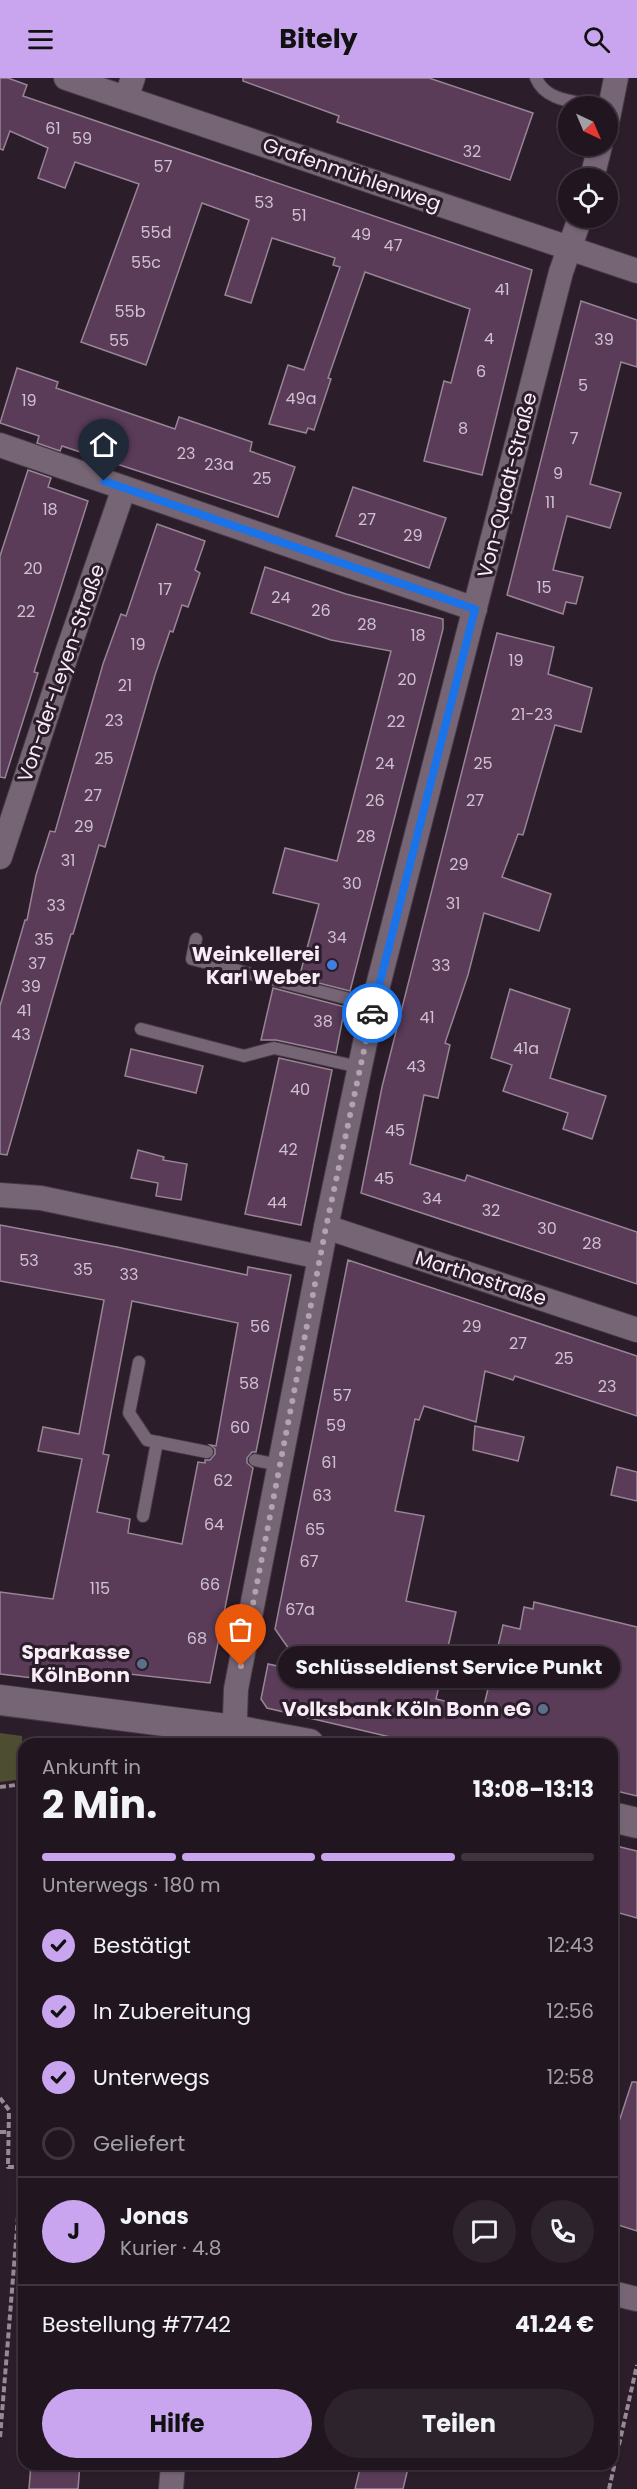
<!DOCTYPE html>
<html lang="de">
<meta charset="utf-8">
<style>
:root{--surface:#211620;--page:#2d232d;--text:#f1f3f6;--muted:#a29fa5;--line:#3e353e;--accent:#c8a5ee}
body{margin:0;font-family:Poppins,sans-serif;background:var(--page);color:var(--text);height:100vh;display:flex;flex-direction:column;font-size:22px;white-space:nowrap}
*{box-sizing:border-box;margin:0}
p{font-size:20px;color:var(--muted)}
.icon{flex:none;width:33px;height:33px;fill:none;stroke:currentColor;stroke-width:2;stroke-linecap:round;stroke-linejoin:round}
.map{position:relative;flex:1;overflow:hidden}
.details{position:absolute;left:18px;top:1660px;width:600px;height:732px;display:flex;flex-direction:column;background:var(--surface);border-radius:18px;box-shadow:0 2px 4px #0004,0 0 0 2px var(--line)}
.details>*{flex:none}
.needle{width:39px;rotate:136deg}
.fabs{position:absolute;left:558px;top:18px;display:grid;gap:12px}
.fabs a{display:grid;place-items:center;width:60px;height:60px;border-radius:50%;background:var(--surface);box-shadow:0 2px 4px #0004,0 0 0 2px var(--line);font-size:30px}
.pin{position:absolute;display:grid;place-items:center;width:51px;height:51px;color:#fff;margin:-62px -26px;border-radius:50% 50% 50% 0;rotate:-45deg;box-shadow:0 0 6px #0007}
.pin .icon{rotate:45deg}
.courier{position:absolute;display:grid;place-items:center;width:60px;height:60px;margin:-30px;border:4px solid #1a73e8;border-radius:50%;background:#fff;color:#222;box-shadow:0 2px 8px #0007}
.bubble{position:absolute;height:42px;border-radius:21px;background:var(--surface);box-shadow:0 2px 4px #0004,0 0 0 2px var(--line);font-size:20px;font-weight:700;line-height:42px;text-align:center}
.summary em{font-style:normal;font-weight:700}
.summary div{display:flex;flex-direction:column-reverse}
.summary{display:flex;align-items:center;justify-content:space-between;height:102px;padding:0 24px}
h1{font-size:39px;font-weight:700;line-height:45px}
.bar{display:grid;grid-template-columns:repeat(4,1fr);gap:9px 6px;align-content:center;height:72px;padding:0 24px}
.bar i{height:8px;border-radius:4px;background:var(--line)}
.bar .selected{background:var(--accent)}
.bar p{grid-column:span 4}
.line{display:flex;align-items:center;gap:15px;padding:0 24px;border-top:2px solid var(--line)}
.line div{flex:1}
.round{display:grid;place-items:center;flex:none;width:63px;height:63px;border-radius:32px;background:var(--page)}
ol{padding:0 24px;list-style:none}
li{display:flex;align-items:center;gap:18px;height:66px}
li p{margin-inline-start:auto}
li .icon{padding:6px;border-radius:50%;background:var(--accent);color:#111;stroke-width:4}
li:last-child{color:var(--muted)}
li i{width:33px;height:33px;border:3px solid var(--line);border-radius:50%}
.action{display:flex;gap:12px;margin-top:auto;padding:12px 24px}
.action a{flex:1;height:69px;border-radius:36px;background:var(--accent);color:#111;font-size:24px;font-weight:700;line-height:69px;text-align:center}
.action a+a{background:var(--page);color:var(--text)}
header{display:flex;justify-content:space-between;align-items:center;height:78px;padding:0 24px;background:var(--accent);color:#111;font-size:27px;font-weight:700}
.map>svg:first-child{display:block}
</style>
<header><svg class="icon" aria-label="menu" viewBox="0 0 24 24"><path d="M4 6h16M4 12h16M4 18h16"/></svg>Bitely<svg class="icon" aria-label="search" viewBox="0 0 24 24"><circle cx="10" cy="10" r="6"/><path d="M15 15l6 6"/></svg></header>
<div class="map">
<svg width="637" height="2411" viewBox="0 0 637 2411">
<rect width="100%" height="100%" fill="#2c1d2b"/>
<polygon fill="#4d4e31" points="0,1655 22,1658 22,1664 45,1665 46,1661 54,1662 54,1666 24,1666 24,1701 0,1704"/>
<g fill="#5a3c59" stroke="#978596" stroke-width="1.5" fill-rule="evenodd">
<polygon points="0,0 8,0 27,7 23,18 532,192 482,397 424,383 444,303 451,305 470,231 365,194 328,300 331,301 314,352 308,350 306,355 269,346 288,287 304,292 340,189 333,187 335,180 272,160 251,225 225,217 249,142 202,125 146,287 81,264 139,106 75,84 65,110 38,100 48,70 10,53 3,72 0,71"/>
<polygon points="243,0 429,0 533,35 510,102 337,44 339,38 243,3"/>
<polygon points="581,223 637,242 637,289 621,284 590,406 621,415 610,450 567,438 553,492 583,499 576,526 566,524 563,536 507,517"/>
<polygon points="17,290 58,304 56,310 175,351 179,339 252,364 250,373 295,389 278,439 62,368 60,373 37,365 39,358 0,345"/>
<polygon points="28,392 51,400 48,409 88,423 34,594 38,595 5,700 0,699 0,478"/>
<polygon points="353,409 446,440 429,490 336,458"/>
<polygon points="157,446 205,463 195,492 200,495 188,529 182,527 173,554 170,553 155,597 105,769 99,767 73,856 71,856 7,1077 0,1076 0,928 25,842 27,842 36,797 50,753 55,754 103,586 121,536 126,538"/>
<polygon points="265,489 346,516 443,541 443,551 350,913 299,900 319,826 273,815 285,770 337,783 391,573 331,562 251,535"/>
<polygon points="497,555 554,569 548,596 592,610 581,654 555,647 523,757 518,756 502,799 551,816 539,853 484,835 468,897 445,965 450,967 438,1020 424,1017 410,1086 465,1103 467,1097 637,1154 637,1206 361,1115 382,1009"/>
<polygon points="273,910 345,929 336,975 276,962 261,962"/>
<polygon points="510,911 570,931 550,1000 606,1018 592,1061 563,1051 568,1035 503,1013 512,987 491,980"/>
<polygon points="131,971 203,988 196,1015 125,998"/>
<polygon points="279,980 332,992 301,1147 245,1136"/>
<polygon points="138,1072 164,1079 163,1082 187,1086 181,1122 156,1118 158,1105 131,1100"/>
<path d="M0,1147L117,1169L247,1197L248,1189L291,1197L256,1374H252L247,1380V1385L253,1390L210,1605L120,1595L115,1598L94,1596L83,1606L0,1596V1514L53,1521L82,1381L38,1373L43,1349L79,1356L104,1222L0,1203ZM132,1223L238,1245L216,1368L210,1367L215,1371V1376L210,1382H205V1385L198,1384L182,1466L128,1455L130,1441L97,1434L109,1377L103,1376Z"/>
<polygon points="348,1182 637,1278 637,1338 515,1298 513,1302 485,1293 476,1344 424,1328 419,1342 415,1341 395,1433 424,1438 406,1523 456,1534 436,1621 483,1632 503,1547 520,1551 524,1529 533,1531 534,1524 637,1549 637,1718 612,1712 612,1666 420,1666 267,1630 261,1621 268,1586 305,1594 275,1551"/>
<polygon points="475,1348 524,1359 518,1383 473,1372"/>
<polygon points="617,1389 637,1394 637,1423 611,1417"/>
<polygon points="612,1767 637,1773 637,1840 612,1833"/>
<polygon points="632,2004 637,2004 637,2153 612,2145 612,2065"/>
<polygon points="31,2386 80,2386 78,2411 29,2411"/>
<polygon points="361,2386 409,2386 403,2411 355,2411"/>
</g>
<g fill="none" stroke-linecap="round" stroke-linejoin="round">
<defs>
<g id="service">
<path d="M536,0C546,24 575,23 598,28"/>
<polyline points="196,861 192,881 373,927"/>
<polyline points="141,951 244,978 274,970 359,989"/>
<polyline points="139,1284 129,1335 147,1362 207,1374"/>
<polyline points="255,1382 279,1387"/>
<polyline points="143,1438 157,1364"/>
</g>
<g id="minor">
<polyline points="66,0 637,193"/>
<polyline points="126,20 133,0"/>
<polyline points="608,40 616,0"/>
<polyline points="592,100 600,68"/>
<polyline points="0,367 475,531"/>
<polyline points="0,779 66,578 124,410"/>
<polyline points="0,1117 41,1120 320,1179"/>
<polyline points="326,1149 637,1252"/>
<polyline points="234,1666 236,1611 326,1149 373,927 561,194 580,140"/>
<polyline points="612,2215 637,2221"/>
<polyline points="171,2411 173,2386"/>
</g>
<g id="tertiary">
<polyline points="0,1622 234,1652 309,1666"/>
<polyline points="612,1739 637,1745"/>
</g>
</defs>
<use href="#service" stroke="#463a46" stroke-width="14"/>
<use href="#minor" stroke="#463a46" stroke-width="26"/>
<use href="#tertiary" stroke="#463a46" stroke-width="32"/>
<g stroke="#978a96" stroke-width="4" stroke-dasharray="6 3" stroke-linecap="butt">
<polyline points="59,1658 59,1666"/>
<polyline points="0,1709 24,1706"/>
<polyline points="0,2020 9,2032 8,2089 22,2089 0,2360"/>
<polyline points="0,2054 9,2054"/>
<polyline points="609,2411 637,2287"/>
</g>
<use href="#service" stroke="#766575" stroke-width="12"/>
<use href="#minor" stroke="#766575" stroke-width="24"/>
<use href="#tertiary" stroke="#766575" stroke-width="30"/>
</g>
<g fill="none" stroke-linecap="round" stroke-linejoin="round">
<polyline stroke="#b1a4b0" stroke-width="6" stroke-dasharray="0 10.8" points="241,1588 326,1149 372,935"/>
<polyline stroke="#1a73e8" stroke-width="8" points="104,403 475,531 372,935"/>
</g>
<circle fill="#3f7fe0" stroke="#2c1d2b" stroke-width="2" cx="332" cy="887" r="6"/>
<g fill="#5c6f8a" stroke="#2c1d2b" stroke-width="2">
<circle cx="142" cy="1586" r="6"/>
<circle cx="543" cy="1631" r="6"/>
</g>
<g text-anchor="middle" dominant-baseline="central" stroke-width="6" stroke-linejoin="round" paint-order="stroke">
<g font-size="16" fill="#d0c1d0">
<text x="53" y="50">61</text>
<text x="82" y="60">59</text>
<text x="472" y="73">32</text>
<text x="163" y="88">57</text>
<text x="264" y="124">53</text>
<text x="299" y="137">51</text>
<text x="156" y="154">55d</text>
<text x="361" y="156">49</text>
<text x="393" y="167">47</text>
<text x="146" y="184">55c</text>
<text x="502" y="211">41</text>
<text x="130" y="233">55b</text>
<text x="489" y="260">4</text>
<text x="604" y="261">39</text>
<text x="119" y="262">55</text>
<text x="481" y="293">6</text>
<text x="583" y="307">5</text>
<text x="301" y="320">49a</text>
<text x="29" y="322">19</text>
<text x="463" y="350">8</text>
<text x="574" y="360">7</text>
<text x="186" y="375">23</text>
<text x="219" y="386">23a</text>
<text x="558" y="395">9</text>
<text x="262" y="400">25</text>
<text x="550" y="424">11</text>
<text x="50" y="431">18</text>
<text x="367" y="441">27</text>
<text x="413" y="457">29</text>
<text x="33" y="490">20</text>
<text x="544" y="509">15</text>
<text x="165" y="511">17</text>
<text x="281" y="519">24</text>
<text x="321" y="532">26</text>
<text x="26" y="533">22</text>
<text x="367" y="546">28</text>
<text x="418" y="557">18</text>
<text x="138" y="566">19</text>
<text x="516" y="582">19</text>
<text x="407" y="601">20</text>
<text x="125" y="607">21</text>
<text x="532" y="636">21-23</text>
<text x="114" y="642">23</text>
<text x="396" y="643">22</text>
<text x="104" y="680">25</text>
<text x="385" y="685">24</text>
<text x="483" y="685">25</text>
<text x="93" y="717">27</text>
<text x="375" y="722">26</text>
<text x="475" y="722">27</text>
<text x="84" y="748">29</text>
<text x="366" y="758">28</text>
<text x="68" y="782">31</text>
<text x="459" y="786">29</text>
<text x="352" y="805">30</text>
<text x="453" y="825">31</text>
<text x="56" y="827">33</text>
<text x="337" y="859">34</text>
<text x="44" y="861">35</text>
<text x="37" y="885">37</text>
<text x="441" y="887">33</text>
<text x="31" y="908">39</text>
<text x="24" y="932">41</text>
<text x="427" y="939">41</text>
<text x="323" y="943">38</text>
<text x="21" y="956">43</text>
<text x="526" y="970">41a</text>
<text x="416" y="988">43</text>
<text x="300" y="1011">40</text>
<text x="395" y="1052">45</text>
<text x="288" y="1071">42</text>
<text x="384" y="1100">45</text>
<text x="432" y="1120">34</text>
<text x="277" y="1124">44</text>
<text x="491" y="1132">32</text>
<text x="547" y="1150">30</text>
<text x="592" y="1165">28</text>
<text x="29" y="1182">53</text>
<text x="83" y="1191">35</text>
<text x="129" y="1196">33</text>
<text x="260" y="1248">56</text>
<text x="472" y="1248">29</text>
<text x="518" y="1265">27</text>
<text x="564" y="1280">25</text>
<text x="249" y="1305">58</text>
<text x="607" y="1308">23</text>
<text x="342" y="1317">57</text>
<text x="336" y="1347">59</text>
<text x="240" y="1349">60</text>
<text x="329" y="1384">61</text>
<text x="223" y="1402">62</text>
<text x="322" y="1417">63</text>
<text x="214" y="1446">64</text>
<text x="315" y="1451">65</text>
<text x="309" y="1483">67</text>
<text x="210" y="1506">66</text>
<text x="100" y="1510">115</text>
<text x="300" y="1531">67a</text>
<text x="197" y="1560">68</text>
</g>
<g font-size="20" fill="#f8edf7" stroke="#2c1d2b">
<text transform="translate(352 96) rotate(19)">Grafenmühlenweg</text>
<text transform="translate(507 407) rotate(-76)">Von-Quadt-Straße</text>
<text transform="translate(61 595) rotate(-71)">Von-der-Leyen-Straße</text>
<text transform="translate(481 1200) rotate(18)">Marthastraße</text>
</g>
<g font-size="20" font-weight="bold" fill="#f8edf7" stroke="#2c1d2b" text-anchor="end">
<text x="320" y="876">Weinkellerei<tspan x="320" dy="23">Karl Weber</tspan></text>
<text x="130" y="1574">Sparkasse<tspan x="130" dy="23">KölnBonn</tspan></text>
<text x="531" y="1631">Volksbank Köln Bonn eG</text>
</g>
</g>
</svg>
<div class="fabs">
<a><svg class="needle" viewBox="-14 -14 28 28"><path d="M0-13l5 13h-10z" fill="#e53935"/><path d="M0 13l5-13h-10z" fill="#a29fa5"/></svg></a>
<a><svg class="icon" aria-label="locate" viewBox="0 0 24 24"><circle cx="12" cy="12" r="6"/><path d="M12 2v4M12 18v4M2 12h4M18 12h4"/></svg></a>
</div>
<div class="pin" style="left:241px;top:1588px;background:#ea580c"><svg class="icon" aria-label="bag" viewBox="0 0 24 24"><path d="M5 8h14l-1 12H6zM9 8a3 3 0 0 1 6 0"/></svg></div>
<div class="pin" style="left:104px;top:403px;background:#1f2937"><svg class="icon" aria-label="home" viewBox="0 0 24 24"><path d="M3 11l9-7 9 7M6 9v11h12V9"/></svg></div>
<div class="courier" style="left:372px;top:935px"><svg class="icon" aria-label="car" viewBox="0 0 24 24"><path d="M5 17H2v-5l4-1 3-4h7l3 4 3 1v5h-3M9 17h6M6 11h13"/><circle cx="7" cy="17" r="2"/><circle cx="17" cy="17" r="2"/></svg></div>
<div class="bubble" style="left:278px;top:1568px;width:342px">Schlüsseldienst Service Punkt</div>
<section class="details">
<div class="summary"><div><h1>2 Min.</h1><p>Ankunft in</p></div><em>13:08–13:13</em></div>
<div class="bar"><i class="selected"></i><i class="selected"></i><i class="selected"></i><i></i><p>Unterwegs · 180 m</p></div>
<ol>
<li><svg class="icon" aria-label="check" viewBox="0 0 24 24"><path d="M5 12l5 5 9-10"/></svg>Bestätigt<p>12:43</p></li>
<li><svg class="icon" aria-label="check" viewBox="0 0 24 24"><path d="M5 12l5 5 9-10"/></svg>In Zubereitung<p>12:56</p></li>
<li><svg class="icon" aria-label="check" viewBox="0 0 24 24"><path d="M5 12l5 5 9-10"/></svg>Unterwegs<p>12:58</p></li>
<li><i></i>Geliefert</li>
</ol>
<div class="line" style="height:108px"><b class="round" style="background:var(--accent);color:#111">J</b><div><b>Jonas</b><p>Kurier · 4.8</p></div><a class="round"><svg class="icon" aria-label="chat" viewBox="0 0 24 24"><path d="M4 5h16v11H9l-5 4z"/></svg></a><a class="round"><svg class="icon" aria-label="phone" viewBox="0 0 24 24"><path d="M5 4h4l2 5-3 2q2 4 5 5l2-3 5 2v4C11 20 4 13 5 4z"/></svg></a></div>
<div class="line" style="height:78px"><div>Bestellung #7742</div><b>41.24 €</b></div>
<div class="action"><a>Hilfe</a><a>Teilen</a></div>
</section>
</div>
